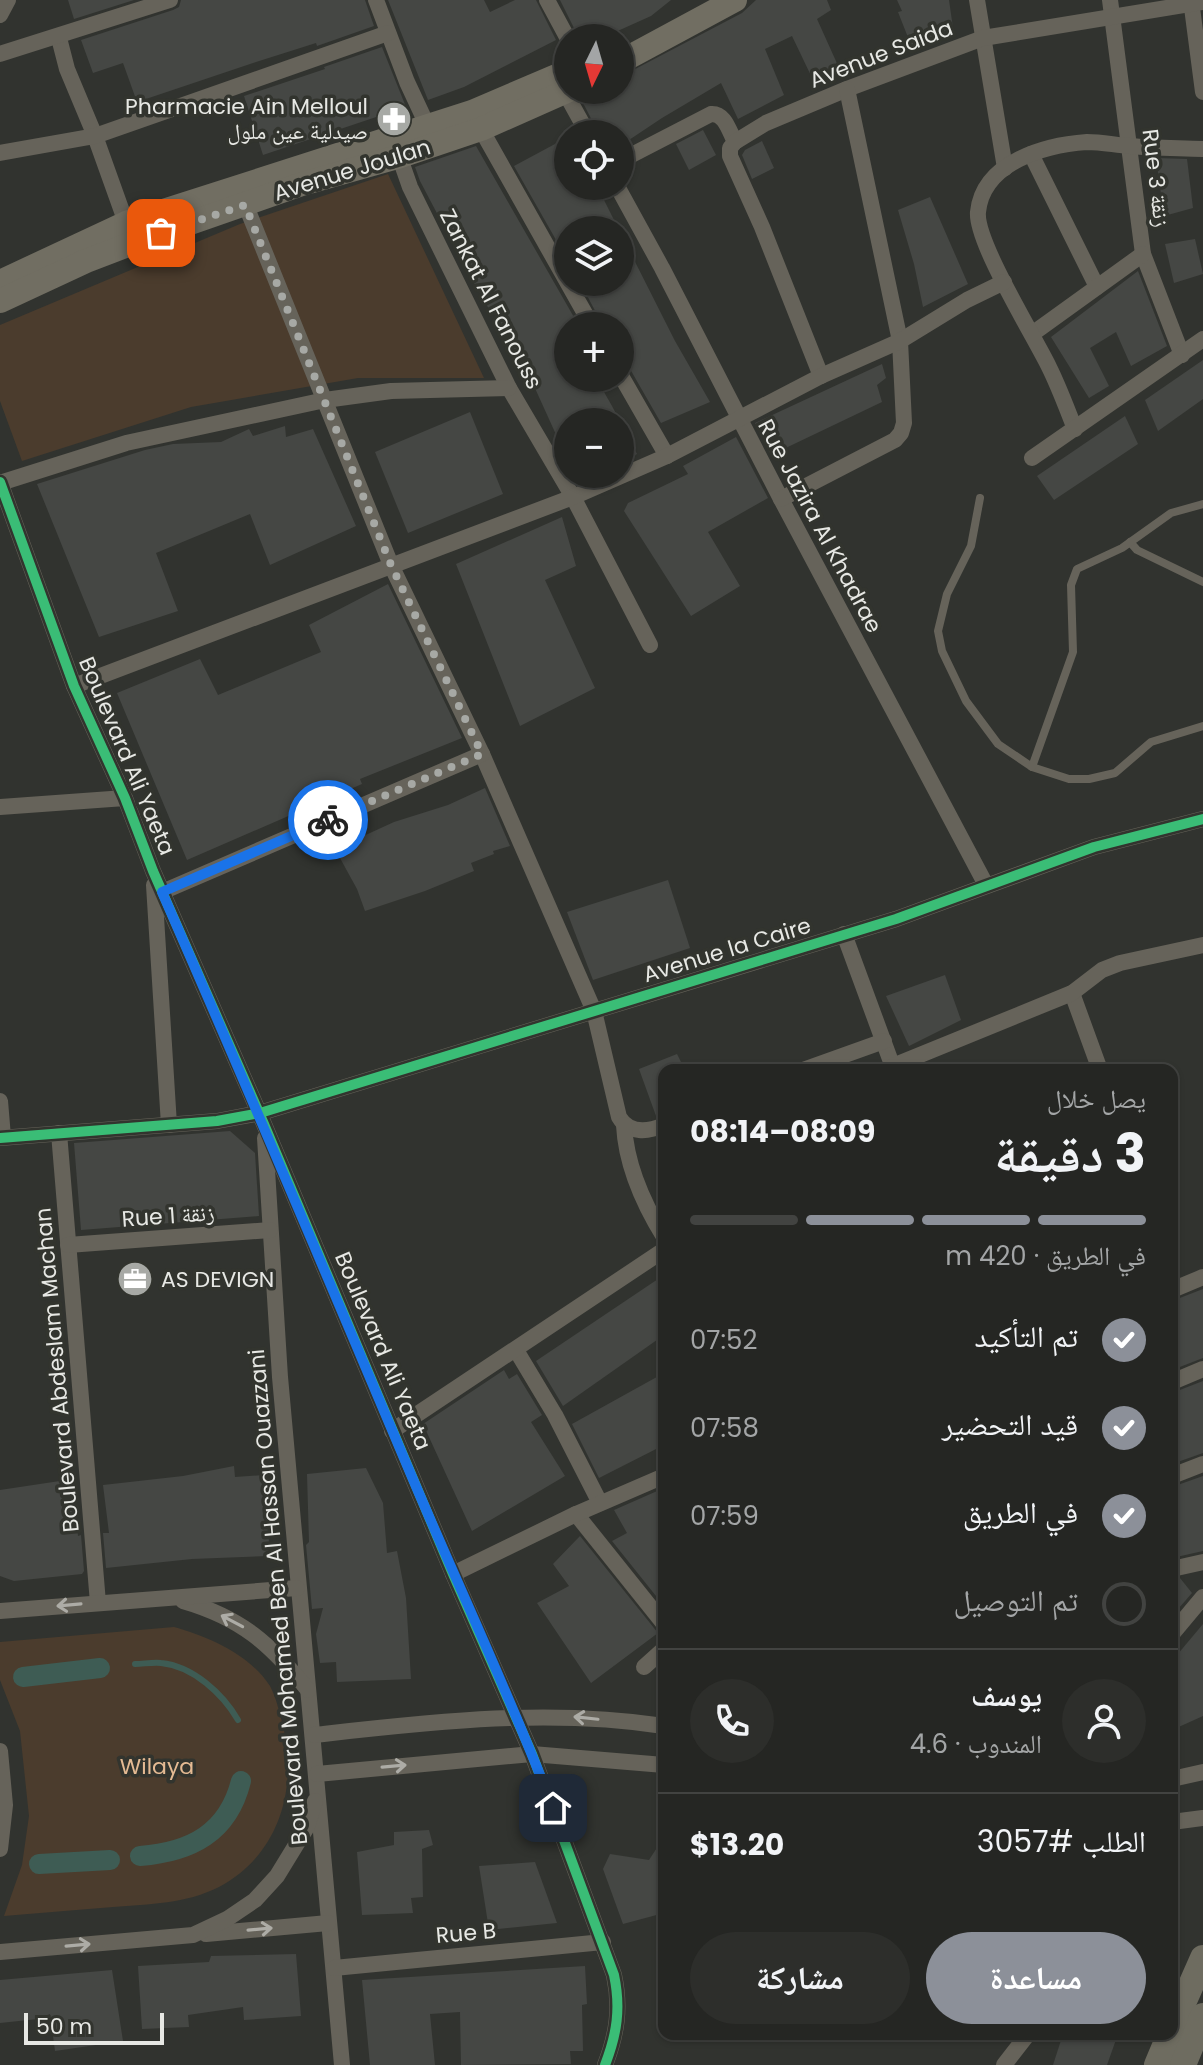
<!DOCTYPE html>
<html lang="ar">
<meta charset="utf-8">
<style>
:root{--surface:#252623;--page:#2d2e2b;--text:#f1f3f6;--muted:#a3a5a6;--line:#424341;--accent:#8c9099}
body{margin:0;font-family:Poppins,"Noto Naskh Arabic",sans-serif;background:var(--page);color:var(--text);direction:rtl;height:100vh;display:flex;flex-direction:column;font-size:30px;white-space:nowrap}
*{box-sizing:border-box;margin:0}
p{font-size:26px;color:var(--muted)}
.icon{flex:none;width:44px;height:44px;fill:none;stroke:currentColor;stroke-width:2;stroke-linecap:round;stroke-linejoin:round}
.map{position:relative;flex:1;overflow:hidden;direction:ltr}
.panel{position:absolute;left:658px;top:1064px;width:520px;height:976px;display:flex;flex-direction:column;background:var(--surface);border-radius:16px;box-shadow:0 2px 6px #0004,0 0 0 2px var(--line);direction:rtl}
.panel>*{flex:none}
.needle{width:52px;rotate:185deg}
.fabs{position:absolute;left:554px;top:24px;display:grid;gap:16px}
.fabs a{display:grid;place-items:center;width:80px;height:80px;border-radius:50%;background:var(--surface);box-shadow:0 2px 6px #0004,0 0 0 2px var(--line);font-size:40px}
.scale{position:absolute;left:24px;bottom:20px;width:140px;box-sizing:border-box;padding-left:8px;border:4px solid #e7e8e4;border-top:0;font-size:22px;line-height:28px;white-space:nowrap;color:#e7e8e4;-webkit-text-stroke:6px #32342e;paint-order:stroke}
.pin{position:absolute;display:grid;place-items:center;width:68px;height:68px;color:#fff;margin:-34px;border-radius:16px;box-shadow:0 4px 12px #0006}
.courier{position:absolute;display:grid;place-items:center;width:80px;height:80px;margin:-40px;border:6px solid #1a73e8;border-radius:50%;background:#fff;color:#222;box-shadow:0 2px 10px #0007}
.headline em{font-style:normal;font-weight:700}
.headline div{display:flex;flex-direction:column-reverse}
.headline{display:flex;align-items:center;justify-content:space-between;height:136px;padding:0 32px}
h1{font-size:52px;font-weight:700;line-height:60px}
.bar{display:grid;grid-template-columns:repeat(4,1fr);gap:12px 8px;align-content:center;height:96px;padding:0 32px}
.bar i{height:10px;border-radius:6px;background:var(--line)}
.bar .active{background:var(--accent)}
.bar p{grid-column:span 4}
.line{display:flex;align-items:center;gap:20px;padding:0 32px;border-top:2px solid var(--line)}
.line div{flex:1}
.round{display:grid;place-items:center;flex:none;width:84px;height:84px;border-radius:42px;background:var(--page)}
ol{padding:0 32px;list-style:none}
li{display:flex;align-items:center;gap:24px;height:88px}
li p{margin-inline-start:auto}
li .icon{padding:8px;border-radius:50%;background:var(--accent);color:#fff;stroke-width:4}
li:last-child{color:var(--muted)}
li i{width:44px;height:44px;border:4px solid var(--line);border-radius:50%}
.cta{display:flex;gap:16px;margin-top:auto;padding:16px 32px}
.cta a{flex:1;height:92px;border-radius:48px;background:var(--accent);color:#fff;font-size:32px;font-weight:700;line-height:92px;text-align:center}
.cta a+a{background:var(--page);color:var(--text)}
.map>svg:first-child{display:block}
</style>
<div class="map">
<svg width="1203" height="2065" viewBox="0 0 1203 2065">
<rect width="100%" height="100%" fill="#31332f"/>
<g fill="#4b3c2d">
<polygon points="388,174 484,378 358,378 191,407 22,461 0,401 0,325 240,224"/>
<path d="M174,1627C209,1637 249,1654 270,1686C276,1697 280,1714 283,1726C298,1789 279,1855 219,1887C185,1904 150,1904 113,1907C76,1910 40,1913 4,1916L22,1865L29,1816L20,1731L0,1680V1642Z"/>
</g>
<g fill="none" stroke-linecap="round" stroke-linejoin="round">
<path stroke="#3e5c54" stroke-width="6" d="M135,1664C143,1664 153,1662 161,1663C193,1666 223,1694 238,1720"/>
<g stroke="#3e5c54" stroke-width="20">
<polyline points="23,1677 100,1668"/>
<path d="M140,1856C191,1852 228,1833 241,1781"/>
<polyline points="39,1864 110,1860"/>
</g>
</g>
<g fill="#454744">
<polygon points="68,0 134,0 74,19"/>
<polygon points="181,0 365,0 374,26 317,46 316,43 256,62 137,102 123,63 93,73 81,40 173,10 179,7"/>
<polygon points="388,0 484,0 490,12 515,0 536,0 556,40 464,87 428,100"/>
<polygon points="560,0 671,0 651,16 602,38 579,38"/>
<polygon points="756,0 827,0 831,10 817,19 840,70 814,82 792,36 765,49 784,95 738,119 721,83 662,118 620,146 620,134 599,134 581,99 583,93 589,90 620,90 620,77 742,13"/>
<polygon points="897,0 949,0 953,28 911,45 898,12 902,11"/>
<polygon points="382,47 406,107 263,155 244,96 325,69 324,67"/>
<polygon points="703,130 716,155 689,170 676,144"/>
<polygon points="568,137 568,181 561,186 584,186 587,190 597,186 619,230 568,230 568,261 514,166"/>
<polygon points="762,141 774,168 752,179 742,155 745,150"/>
<polygon points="476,146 579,326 568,326 568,378 596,378 612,406 637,454 620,463 620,422 568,422 568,461 529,375 492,308 489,309 471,278 420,181 415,167"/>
<polygon points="1156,158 1187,159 1193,208 1164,216"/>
<polygon points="930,197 968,284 923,307 914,264 898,210"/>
<polygon points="620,232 675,341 710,402 661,423 630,369 620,363 620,326 603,326 580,282 620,282"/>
<polygon points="1195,239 1203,274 1174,283 1165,244"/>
<polygon points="1138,271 1167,346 1131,366 1116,332 1090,348 1109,386 1089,398 1051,337"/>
<polygon points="1203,360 1203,399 1158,431 1145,400"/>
<polygon points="882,364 886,378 877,385 882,402 771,455 755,423"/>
<polygon points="470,412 503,494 408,533 375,452"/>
<polygon points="1125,416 1138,444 1054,500 1037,476"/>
<polygon points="285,426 286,437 313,429 356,526 270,565 250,514 156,553 178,611 99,637 37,484 145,450 173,444 221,442 249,429 253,436"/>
<polygon points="736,437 768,498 708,532 740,586 691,616 624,511 628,503 688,474 683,466"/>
<polygon points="562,517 576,566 545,580 595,688 520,726 456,564"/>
<polygon points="388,584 462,738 360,779 362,784 187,860 117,693 200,659 218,695 321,652 309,625"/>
<polygon points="485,788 510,846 493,851 494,854 471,863 474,871 425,891 365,911 357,889 335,849 394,822 448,805"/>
<polygon points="668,880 690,948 593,980 567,912"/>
<polygon points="945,975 961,1020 909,1046 886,996"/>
<polygon points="677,1054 685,1070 664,1070 664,1114 656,1116 639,1069"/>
<polygon points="230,1131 255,1153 259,1216 81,1230 74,1143"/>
<polygon points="664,1275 664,1335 563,1406 536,1361"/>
<polygon points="1203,1289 1203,1358 1172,1370 1172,1301"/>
<polygon points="504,1370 509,1379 517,1374 542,1415 531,1422 565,1476 472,1531 423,1424"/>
<polygon points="664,1373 664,1445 599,1478 572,1424"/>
<polygon points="1203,1381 1203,1453 1172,1464 1172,1393"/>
<polygon points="234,1466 235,1477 264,1475 270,1556 192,1559 106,1568 103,1533 109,1533 103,1485 183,1476"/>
<polygon points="366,1468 383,1503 387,1553 397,1551 406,1598 411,1679 337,1682 336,1662 320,1663 316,1634 323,1608 312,1609 306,1545 309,1542 307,1474"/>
<polygon points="1203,1476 1203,1551 1172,1558 1172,1487"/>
<polygon points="73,1479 78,1536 81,1535 84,1571 82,1574 14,1581 0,1576 0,1490"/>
<polygon points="664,1488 664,1606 612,1541 627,1533 614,1510"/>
<polygon points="580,1536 658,1633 591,1683 537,1603 569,1586 553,1564"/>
<polygon points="1180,1578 1192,1593 1172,1616 1172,1580"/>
<polygon points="1203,1624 1203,1716 1172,1730 1172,1661"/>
<polygon points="429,1830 433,1845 422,1849 423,1897 411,1898 413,1913 362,1915 357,1852 394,1845 394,1832"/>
<polygon points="664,1837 664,1913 623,1924 603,1869 610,1854 649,1860"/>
<polygon points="535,1862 557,1923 489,1930 479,1866"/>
<polygon points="296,1954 301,2016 244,2020 243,2007 188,2015 189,2027 142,2029 138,1966 209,1962 211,1956"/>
<polygon points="585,1966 587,2004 582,2005 583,2051 570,2051 571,2064 461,2065 460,2012 430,2014 435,2065 370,2065 362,1980"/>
<polygon points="112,1970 123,2041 55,2051 50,2014 38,2019 0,2023 0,1980"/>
<polygon points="1063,2034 1118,2034 1107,2065 1053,2065"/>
</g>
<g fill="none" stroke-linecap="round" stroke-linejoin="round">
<g stroke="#66635a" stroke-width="8">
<polyline points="980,498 971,546 947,594 938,631 942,651 966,701 998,744 1032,767 1069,779 1089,779 1115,773 1151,742 1203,726"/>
<polyline points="1130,542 1137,550 1203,582"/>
<polyline points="1032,767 1073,652 1071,585 1077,569 1122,548 1171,513 1203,504"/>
</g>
<g stroke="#66635a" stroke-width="16">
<polyline points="376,0 407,82 428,127"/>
<polyline points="547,0 568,39"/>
<polyline points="977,0 1005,168"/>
<polyline points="1110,0 1143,254 1182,355"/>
<polyline points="1191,0 1203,92"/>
<polyline points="0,15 8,0"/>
<polyline points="59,38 67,69 95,136 129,231"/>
<polyline points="0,54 170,0"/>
<polyline points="561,85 588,134"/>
<polyline points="477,122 592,326"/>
<polyline points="396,147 410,187 509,388 573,497 650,645"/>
<polyline points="0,153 95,136 388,33"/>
<polyline points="1031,154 1097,287"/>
<path d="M620,161L711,114C725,113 729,131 735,142"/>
<polyline points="617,186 662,268 781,499 986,885"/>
<path d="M242,196L391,565L482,754L594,1011L619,1117C629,1134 648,1132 664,1125"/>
<polyline points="1032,334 1143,254"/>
<polyline points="620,374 667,456"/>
<polyline points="821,376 762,227 730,156 730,148 735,142 766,123 847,89 983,38 1203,2"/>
<path d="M1075,429C1067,409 1059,387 1049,367C1034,336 975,241 978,212C983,162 1045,145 1087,142C1102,142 1115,145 1130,146C1154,148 1179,148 1203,149"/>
<polyline points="1032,458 1203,339"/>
<path d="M0,482L74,686L125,798L153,871L264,1124L453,1574L532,1754L614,1975C621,2008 617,2034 605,2065"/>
<polyline points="0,483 126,443 325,400 391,391 509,388"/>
<polyline points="781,499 895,440 901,433 904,423 900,341 847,89"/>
<polyline points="74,686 573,497 667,456 821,376 900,341 967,300 1004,282"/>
<polyline points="0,807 125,798"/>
<polyline points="154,885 169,1125"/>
<polyline points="162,892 482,754"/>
<polyline points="844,934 894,1070"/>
<polyline points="1072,993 1100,1070"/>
<polyline points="893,1066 1072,993 1102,970 1120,963 1203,945"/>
<polyline points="803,1070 884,1041"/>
<polyline points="0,1101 3,1137"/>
<path d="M624,1125C626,1165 643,1203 664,1237"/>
<polyline points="59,1133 98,1603"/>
<polyline points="0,1138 217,1121 260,1113 896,919 1094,847 1203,819"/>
<polyline points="265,1138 280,1377 342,2065"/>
<polyline points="68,1245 270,1230"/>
<polyline points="1172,1290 1203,1277"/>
<polyline points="516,1350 555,1415 600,1503"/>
<polyline points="1172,1382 1203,1369"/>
<polyline points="392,1431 664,1250"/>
<polyline points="1172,1476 1203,1464"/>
<polyline points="576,1514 664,1624"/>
<polyline points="1172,1569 1203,1562"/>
<polyline points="453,1574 576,1514 664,1476"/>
<path d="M183,1601C242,1618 270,1644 308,1690"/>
<polyline points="0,1611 297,1588"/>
<polyline points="1172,1634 1203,1597"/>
<polyline points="644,1667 664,1649"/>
<path d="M314,1735C431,1722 547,1708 664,1726"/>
<polyline points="0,1751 5,1805 0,1849"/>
<polyline points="317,1774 532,1754 664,1765"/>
<polyline points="1172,1779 1203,1772"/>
<polyline points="1172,1822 1203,1818"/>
<polyline points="206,1934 328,1923"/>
<polyline points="0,1952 193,1935 227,1919 255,1900 277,1876 307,1827 315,1801"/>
<polyline points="334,1968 603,1942"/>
<polyline points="1004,2065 1028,2034"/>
</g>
<g stroke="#716e62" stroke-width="24">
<polyline points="620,62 735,0"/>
<polyline points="0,282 126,223 472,112 568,71"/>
<polyline points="0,301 86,261 133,243 302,184 401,156 481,129 569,90"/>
</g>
<g stroke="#6e6c60" stroke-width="26">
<polyline points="1172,2028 1203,1958"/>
<polyline points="1157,2065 1170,2034"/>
<polyline points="1183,2065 1203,2016"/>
</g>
<defs>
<g id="cycleway">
<path d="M0,482L74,686L125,798L153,871L264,1124L453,1574L532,1754L614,1975C621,2008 617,2034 605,2065"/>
<polyline points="0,1138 217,1121 260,1113 896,919 1094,847 1203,819"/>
</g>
</defs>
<use href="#cycleway" stroke="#32342e" stroke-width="15"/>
<use href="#cycleway" stroke="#3abd76" stroke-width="10"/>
</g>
<defs><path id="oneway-shaft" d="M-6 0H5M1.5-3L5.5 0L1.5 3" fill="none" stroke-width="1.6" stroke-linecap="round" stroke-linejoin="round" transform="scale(2)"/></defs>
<g stroke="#adaca6">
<use href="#oneway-shaft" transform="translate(69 1605) rotate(175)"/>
<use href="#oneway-shaft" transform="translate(232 1621) rotate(-152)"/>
<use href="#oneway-shaft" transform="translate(586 1718) rotate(-174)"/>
<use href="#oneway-shaft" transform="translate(394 1766) rotate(-5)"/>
<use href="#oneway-shaft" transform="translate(260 1929) rotate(-5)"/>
<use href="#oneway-shaft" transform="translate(78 1945) rotate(-5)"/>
</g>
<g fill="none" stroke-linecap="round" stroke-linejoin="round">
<polyline stroke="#a7a9a5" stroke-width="8" stroke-dasharray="0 14.4" points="161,233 245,205 391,565 482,754 328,820"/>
<path stroke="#1a73e8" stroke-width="10" d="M328,820L162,892C248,1088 331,1286 415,1484C461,1592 511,1698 553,1808"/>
</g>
<defs>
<symbol id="pharmacy-disc" viewBox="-11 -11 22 22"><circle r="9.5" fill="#a7a9a5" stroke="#32342e"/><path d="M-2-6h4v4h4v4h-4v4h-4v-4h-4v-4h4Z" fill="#fff"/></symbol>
<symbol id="office-disc" viewBox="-11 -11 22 22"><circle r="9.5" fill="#a7a9a5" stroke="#32342e"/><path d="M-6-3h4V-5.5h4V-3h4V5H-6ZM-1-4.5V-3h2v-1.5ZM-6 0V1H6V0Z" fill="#fff"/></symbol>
</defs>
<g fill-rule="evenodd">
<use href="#pharmacy-disc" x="374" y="99" width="40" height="40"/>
<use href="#office-disc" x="115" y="1259" width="40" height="40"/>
</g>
<g text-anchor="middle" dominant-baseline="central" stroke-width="7" stroke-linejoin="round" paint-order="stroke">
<g font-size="22" fill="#e7e8e4" stroke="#32342e">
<text transform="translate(881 54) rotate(-21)">Avenue Saida</text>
<text transform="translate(352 170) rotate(-17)">Avenue Joulan</text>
<text transform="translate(1156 178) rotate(83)">Rue 3 زنقة</text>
<text transform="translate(491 299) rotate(63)">Zankat Al Fanouss</text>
<text transform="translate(820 526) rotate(62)">Rue Jazira Al Khadrae</text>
<text transform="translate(127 756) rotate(67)">Boulevard Ali Yaeta</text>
<text transform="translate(727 950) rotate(-17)">Avenue la Caire</text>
<text transform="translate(168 1216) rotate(-4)">Rue 1 زنقة</text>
<text transform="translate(383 1351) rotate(67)">Boulevard Ali Yaeta</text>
<text transform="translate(57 1370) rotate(-95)">Boulevard Abdeslam Machan</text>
<text transform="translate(278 1597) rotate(-95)">Boulevard Mohamed Ben Al Hassan Ouazzani</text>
<text transform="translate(466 1933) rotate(-5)">Rue B</text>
</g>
<g font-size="22" fill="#e7e8e4" stroke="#32342e" text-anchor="end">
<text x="368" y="106">Pharmacie Ain Melloul<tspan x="368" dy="25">صيدلية عين ملول</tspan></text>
<text x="161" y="1279" text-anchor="start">AS DEVIGN</text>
</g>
<g font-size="22" fill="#e4ba93" stroke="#32342e">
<text x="157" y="1766">Wilaya</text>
</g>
</g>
</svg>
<div class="fabs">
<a><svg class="needle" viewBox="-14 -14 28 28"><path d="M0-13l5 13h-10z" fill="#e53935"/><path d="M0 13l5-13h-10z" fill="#a3a5a6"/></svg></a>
<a><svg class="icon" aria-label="locate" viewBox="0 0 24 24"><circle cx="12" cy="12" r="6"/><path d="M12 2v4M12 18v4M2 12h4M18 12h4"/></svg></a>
<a><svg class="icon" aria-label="layers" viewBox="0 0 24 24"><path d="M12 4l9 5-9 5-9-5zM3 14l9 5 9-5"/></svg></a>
<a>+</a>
<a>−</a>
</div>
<div class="scale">50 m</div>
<div class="pin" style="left:161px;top:233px;background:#ea580c"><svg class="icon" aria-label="bag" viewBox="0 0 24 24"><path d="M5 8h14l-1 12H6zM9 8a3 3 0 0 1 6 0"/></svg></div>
<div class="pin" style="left:553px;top:1808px;background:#1f2937"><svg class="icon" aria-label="home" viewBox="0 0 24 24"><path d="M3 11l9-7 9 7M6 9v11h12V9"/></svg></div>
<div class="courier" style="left:328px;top:820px"><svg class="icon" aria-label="bike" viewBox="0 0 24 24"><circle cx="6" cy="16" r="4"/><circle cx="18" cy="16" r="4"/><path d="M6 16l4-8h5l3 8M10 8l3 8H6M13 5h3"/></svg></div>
<section class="panel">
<div class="headline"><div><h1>3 دقيقة</h1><p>يصل خلال</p></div><em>08:09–08:14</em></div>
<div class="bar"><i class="active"></i><i class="active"></i><i class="active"></i><i></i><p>في الطريق · 420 m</p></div>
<ol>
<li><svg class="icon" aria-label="check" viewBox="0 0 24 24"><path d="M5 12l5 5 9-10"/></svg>تم التأكيد<p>07:52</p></li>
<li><svg class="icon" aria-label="check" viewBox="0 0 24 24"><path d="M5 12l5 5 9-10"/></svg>قيد التحضير<p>07:58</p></li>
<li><svg class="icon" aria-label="check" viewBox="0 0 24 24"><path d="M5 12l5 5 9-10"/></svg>في الطريق<p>07:59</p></li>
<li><i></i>تم التوصيل</li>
</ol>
<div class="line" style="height:144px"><a class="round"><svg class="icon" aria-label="person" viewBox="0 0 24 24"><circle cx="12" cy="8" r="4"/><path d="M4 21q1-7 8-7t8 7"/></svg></a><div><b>يوسف</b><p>المندوب · 4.6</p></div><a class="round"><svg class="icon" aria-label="phone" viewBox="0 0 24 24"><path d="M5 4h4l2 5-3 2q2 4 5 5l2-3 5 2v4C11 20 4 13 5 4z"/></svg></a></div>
<div class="line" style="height:104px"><div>الطلب #3057</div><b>$13.20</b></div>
<div class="cta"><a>مساعدة</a><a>مشاركة</a></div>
</section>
</div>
